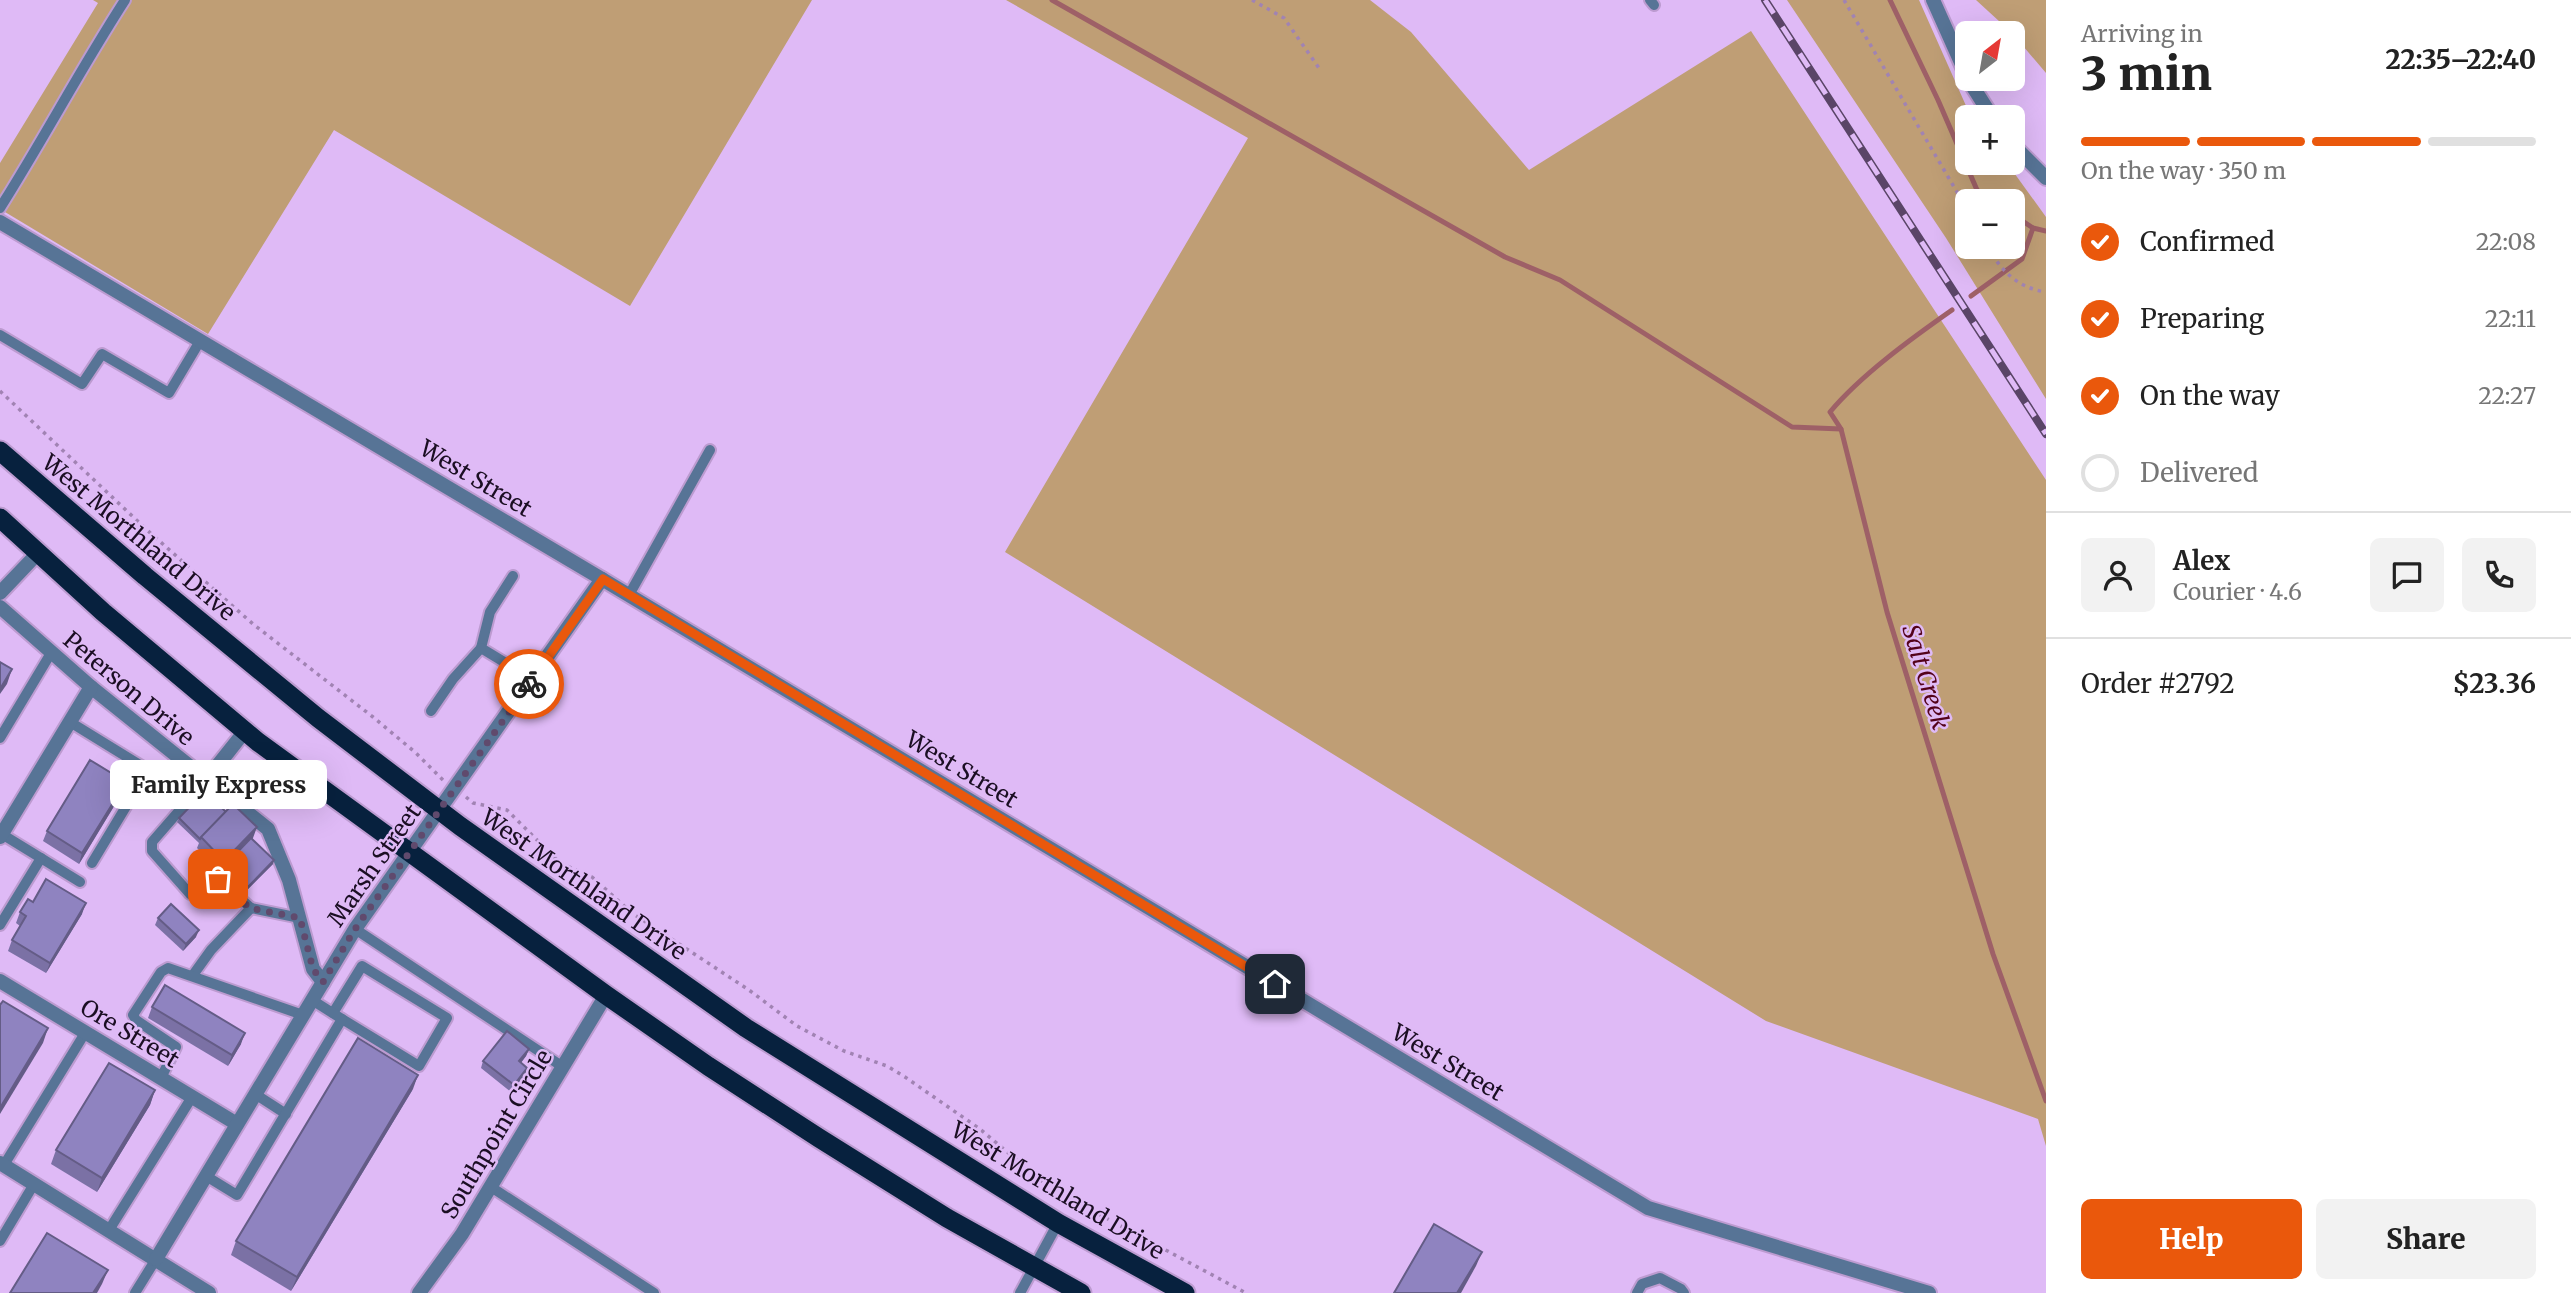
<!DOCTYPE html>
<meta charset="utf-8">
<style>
:root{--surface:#fff;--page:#f2f2f2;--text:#222;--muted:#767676;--line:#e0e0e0;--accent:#ea580c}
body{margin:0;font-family:Merriweather,serif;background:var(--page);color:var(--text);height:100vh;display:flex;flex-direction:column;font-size:26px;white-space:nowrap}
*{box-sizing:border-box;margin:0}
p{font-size:23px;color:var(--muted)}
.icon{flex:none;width:38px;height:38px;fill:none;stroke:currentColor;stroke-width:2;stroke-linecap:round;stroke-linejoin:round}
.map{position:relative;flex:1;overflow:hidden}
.panel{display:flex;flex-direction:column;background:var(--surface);width:525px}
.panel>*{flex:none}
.needle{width:46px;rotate:31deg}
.fabs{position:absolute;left:1955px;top:21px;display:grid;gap:14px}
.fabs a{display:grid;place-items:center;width:70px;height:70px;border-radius:10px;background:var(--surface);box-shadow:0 7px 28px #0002;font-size:35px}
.pin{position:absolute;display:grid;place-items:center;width:60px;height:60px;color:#fff;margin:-30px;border-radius:14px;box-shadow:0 4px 10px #0006}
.courier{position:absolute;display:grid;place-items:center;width:70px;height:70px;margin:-35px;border:5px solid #ea580c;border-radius:50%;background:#fff;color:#222;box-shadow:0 2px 9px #0007}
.bubble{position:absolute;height:49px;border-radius:10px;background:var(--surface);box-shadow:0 7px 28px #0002;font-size:23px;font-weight:800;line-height:49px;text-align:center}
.head em{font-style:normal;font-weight:800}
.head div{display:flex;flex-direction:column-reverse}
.head{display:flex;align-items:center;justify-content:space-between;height:119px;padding:0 35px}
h1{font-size:46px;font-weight:800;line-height:52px}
.bar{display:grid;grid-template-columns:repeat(4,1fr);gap:10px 7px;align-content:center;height:84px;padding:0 35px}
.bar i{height:9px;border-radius:5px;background:var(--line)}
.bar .selected{background:var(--accent)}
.bar p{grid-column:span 4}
.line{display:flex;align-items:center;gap:18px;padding:0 35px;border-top:2px solid var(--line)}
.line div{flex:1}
.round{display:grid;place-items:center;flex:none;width:74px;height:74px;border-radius:10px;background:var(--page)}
ol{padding:0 35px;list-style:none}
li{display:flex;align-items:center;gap:21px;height:77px}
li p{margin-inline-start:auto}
li .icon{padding:7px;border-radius:50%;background:var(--accent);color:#fff;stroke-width:4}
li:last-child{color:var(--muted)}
li i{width:38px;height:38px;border:4px solid var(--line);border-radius:50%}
.cta{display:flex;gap:14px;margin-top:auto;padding:14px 35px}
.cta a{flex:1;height:80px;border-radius:10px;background:var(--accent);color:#fff;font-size:28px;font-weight:800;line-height:80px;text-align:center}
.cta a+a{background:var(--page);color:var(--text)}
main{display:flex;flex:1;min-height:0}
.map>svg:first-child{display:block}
</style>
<main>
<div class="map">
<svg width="2046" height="1293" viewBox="0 0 2046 1293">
<rect width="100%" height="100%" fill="#dfbaf6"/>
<g fill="#bf9e75" fill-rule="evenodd">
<polygon points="93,0 812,0 630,306 334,130 208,334 0,209 0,163 98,3"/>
<polygon points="1006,0 1370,0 1411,32 1529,170 1751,31 2046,480 2046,1146 2038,1119 1766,1021 1005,552 1248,138"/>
<path d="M1787,0H1919L1967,108L1974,117H1967V163H2007L2046,217V399L1946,238ZM1967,201H2012V247H1967Z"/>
<polygon points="1976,0 2046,0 2046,73 2012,33"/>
</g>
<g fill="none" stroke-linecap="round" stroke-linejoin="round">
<g stroke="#9e6067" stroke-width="5">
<polyline points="1052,0 1505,257 1560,280 1792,427 1841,429"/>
<polyline points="1890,0 1938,100 1977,190 1994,201"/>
<polyline points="2012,214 2033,228 2046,231"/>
<polyline points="1971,296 2022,259 2033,228"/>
<path d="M1952,310C1912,338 1861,375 1830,412L1841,429L1887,612L1993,954L2046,1101"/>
</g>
<defs>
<g id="service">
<polyline points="1650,0 1654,5"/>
<path d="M0,208C43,140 81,68 125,0"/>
<polyline points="0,335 82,384 102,354 169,393 200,341"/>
<polyline points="513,576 490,612 481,648 532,679"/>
<polyline points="629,595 710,450"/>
<polyline points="431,711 453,679 481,648"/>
<polyline points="70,722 148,770 92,863"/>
<polyline points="0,738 51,653"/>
<polyline points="0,833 80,882"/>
<polyline points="251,908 300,918"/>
<polyline points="0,925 41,858"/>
<polyline points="355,929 563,1067"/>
<polyline points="193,975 211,950 251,908 218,879 208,877 190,894 152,851 152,842 206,780"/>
<polyline points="333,1013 362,966 447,1018 419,1066 342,1019"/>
<polyline points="161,1078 176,1047 136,1020 133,1015 161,972 168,968 303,1015"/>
<polyline points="255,1094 286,1114"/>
<polyline points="4,1165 85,1033"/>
<polyline points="206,1176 237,1195 342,1019 312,1000"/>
<polyline points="491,1187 654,1293"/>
<polyline points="109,1230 192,1097"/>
<polyline points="0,1241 34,1184"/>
<polyline points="135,1293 156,1259"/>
<polyline points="1020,1293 1058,1223"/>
<polyline points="1637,1293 1642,1284 1660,1278 1681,1289 1684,1293"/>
</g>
<g id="minor">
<polyline points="1933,0 1967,76"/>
<polyline points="1968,79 1992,117"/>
<polyline points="2012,144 2046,178"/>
<polyline points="0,222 602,579 1648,1208 1929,1293"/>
<polyline points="0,593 38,553"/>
<polyline points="0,607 91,687 268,829 289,880 313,969 323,982"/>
<polyline points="206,780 245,731"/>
<polyline points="0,837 91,687"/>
<polyline points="0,981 237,1124"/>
<polyline points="0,1163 209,1293"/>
<polyline points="156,1259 355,929 602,579"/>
<polyline points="419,1293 462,1234 606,995"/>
</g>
<g id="trunk">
<polyline points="0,451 145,576 318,718 460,826 746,1028 1058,1223 1185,1293"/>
<polyline points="0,518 103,612 258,742 606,995 708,1066 819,1138 947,1218 1081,1293"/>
</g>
</defs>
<use href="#service" stroke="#bc9bd0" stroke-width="14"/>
<use href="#minor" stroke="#bc9bd0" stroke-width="18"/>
<use href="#trunk" stroke="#bc9bd0" stroke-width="23"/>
<g stroke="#a183b3" stroke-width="3.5" stroke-dasharray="3.5 5" stroke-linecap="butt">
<polyline points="1252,0 1284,18 1321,71"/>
<polyline points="1844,0 1967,209"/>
<path d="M1988,247C2001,271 2018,288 2046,292"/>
<polyline points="0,391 147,530 253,624 373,717 416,753 443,780"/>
<polyline points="466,797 473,803 507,810 560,863 592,877 632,913 749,990 797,1026 844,1051 887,1066 905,1077 980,1129 1050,1188 1246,1293"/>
</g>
<use href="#service" stroke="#577496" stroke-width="10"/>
<use href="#minor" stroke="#577496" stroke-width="14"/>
<use href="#trunk" stroke="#07213e" stroke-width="19"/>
<defs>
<polyline id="rail" points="1765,0 2046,434"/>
</defs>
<use href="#rail" stroke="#5a4567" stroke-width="8"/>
<use href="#rail" stroke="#dfbaf6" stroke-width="5" stroke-dasharray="16" stroke-linecap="butt"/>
</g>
<g fill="#7b71a5">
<polygon points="126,782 122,793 79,864 43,841 47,831"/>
<polygon points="179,818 253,838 252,839 273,864 246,891 223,868 220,871 197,848 199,843 177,822"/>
<polygon points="33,902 82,914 46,973 8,951 12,940 20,926 16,923 20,912"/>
<polygon points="158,918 196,937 183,951 155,925"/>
<polygon points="152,1007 241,1044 228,1066 148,1018"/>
<polygon points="529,1049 526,1056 521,1063 525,1075 511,1092 481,1068 483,1061"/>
<polygon points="413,1089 291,1291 231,1255 236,1241"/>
<polygon points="155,1090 150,1105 97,1192 51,1164 56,1150"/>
</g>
<g fill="#645c86">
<polygon points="12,669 7,684 0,694 0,689"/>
<polygon points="126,782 122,793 79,864 82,853"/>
<polygon points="257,827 253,838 226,866 225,865 220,871 224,861"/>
<polygon points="274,860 273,864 246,891 248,887"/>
<polygon points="86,903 82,914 46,973 50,963"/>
<polygon points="199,930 196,937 183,951 186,944"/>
<polygon points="48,1028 43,1043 0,1114 0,1108"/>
<polygon points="245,1033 241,1044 228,1066 232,1055"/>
<polygon points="529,1049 526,1056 516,1069 519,1061"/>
<polygon points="527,1068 525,1075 511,1092 514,1085"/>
<polygon points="418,1075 413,1089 291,1291 297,1277"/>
<polygon points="155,1090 150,1105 97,1192 102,1178"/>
<polygon points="1482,1252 1476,1266 1461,1293 1457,1293"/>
<polygon points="108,1270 102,1284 97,1293 93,1293"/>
</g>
<g fill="#8f83c0" stroke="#645c86" stroke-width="2">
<polygon points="0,662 12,669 0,689"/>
<polygon points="90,760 126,782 82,853 47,831"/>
<polygon points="205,791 226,812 200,839 179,818"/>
<polygon points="233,804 257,827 224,861 201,837"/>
<polygon points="251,838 274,860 248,887 225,865"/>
<polygon points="46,879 86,903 50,963 12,940 26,916 20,912 28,899 33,902"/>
<polygon points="171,904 199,930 186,944 158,918"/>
<polygon points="165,985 245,1033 232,1055 152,1007"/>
<polygon points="3,1001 48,1028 0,1108 0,1005"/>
<polygon points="507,1031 529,1049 519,1061 527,1068 514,1085 483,1061"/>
<polygon points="358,1038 418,1075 297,1277 236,1241"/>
<polygon points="109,1063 155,1090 102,1178 56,1150"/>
<polygon points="1434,1224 1482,1252 1457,1293 1394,1293"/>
<polygon points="47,1233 108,1270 93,1293 10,1293"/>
</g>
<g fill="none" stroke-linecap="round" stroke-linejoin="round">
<polyline stroke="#604a6d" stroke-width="7" stroke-dasharray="0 12.6" points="218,879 250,908 300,918 313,969 323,982 355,929 529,684"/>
<polyline stroke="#ea580c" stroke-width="9" points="529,684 603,579 1275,984"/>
</g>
<g text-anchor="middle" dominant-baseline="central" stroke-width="5" stroke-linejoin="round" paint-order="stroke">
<g font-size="23" fill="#1b0e23" stroke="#dfbaf6">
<text transform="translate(476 478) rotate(31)">West Street</text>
<text transform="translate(139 537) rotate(40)">West Morthland Drive</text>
<text transform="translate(129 688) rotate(40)">Peterson Drive</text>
<text transform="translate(962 769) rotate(31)">West Street</text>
<text transform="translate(374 865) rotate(-55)">Marsh Street</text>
<text transform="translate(584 884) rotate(35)">West Morthland Drive</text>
<text transform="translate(130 1033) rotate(31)">Ore Street</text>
<text transform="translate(1448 1062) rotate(31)">West Street</text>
<text transform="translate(496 1134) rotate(-59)">Southpoint Circle</text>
<text transform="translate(1058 1190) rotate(31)">West Morthland Drive</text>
</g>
<g font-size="24" font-style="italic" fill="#53021a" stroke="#dfbaf6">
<text transform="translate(1926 677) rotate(73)">Salt Creek</text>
</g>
</g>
</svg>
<div class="fabs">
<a><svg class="needle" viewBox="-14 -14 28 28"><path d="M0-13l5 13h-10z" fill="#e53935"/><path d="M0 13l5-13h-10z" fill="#767676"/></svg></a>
<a>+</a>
<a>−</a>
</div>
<div class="pin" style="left:218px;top:879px;background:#ea580c"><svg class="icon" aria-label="bag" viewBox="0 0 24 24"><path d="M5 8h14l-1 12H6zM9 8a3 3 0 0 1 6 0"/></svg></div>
<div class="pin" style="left:1275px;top:984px;background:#1f2937"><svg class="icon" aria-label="home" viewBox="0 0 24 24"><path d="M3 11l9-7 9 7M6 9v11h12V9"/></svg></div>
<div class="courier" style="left:529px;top:684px"><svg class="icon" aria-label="bike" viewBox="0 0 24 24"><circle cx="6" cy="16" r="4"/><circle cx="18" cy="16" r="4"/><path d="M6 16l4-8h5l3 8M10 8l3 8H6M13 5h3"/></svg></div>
<div class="bubble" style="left:110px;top:760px;width:217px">Family Express</div>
</div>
<section class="panel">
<div class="head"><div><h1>3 min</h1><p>Arriving in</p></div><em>22:35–22:40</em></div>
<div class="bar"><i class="selected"></i><i class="selected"></i><i class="selected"></i><i></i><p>On the way · 350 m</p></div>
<ol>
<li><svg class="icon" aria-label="check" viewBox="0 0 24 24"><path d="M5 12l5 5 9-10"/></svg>Confirmed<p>22:08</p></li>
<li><svg class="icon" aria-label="check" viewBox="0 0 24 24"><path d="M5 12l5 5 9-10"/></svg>Preparing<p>22:11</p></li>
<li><svg class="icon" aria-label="check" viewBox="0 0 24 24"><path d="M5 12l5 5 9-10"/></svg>On the way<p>22:27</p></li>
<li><i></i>Delivered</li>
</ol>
<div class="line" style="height:126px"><a class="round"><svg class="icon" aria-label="person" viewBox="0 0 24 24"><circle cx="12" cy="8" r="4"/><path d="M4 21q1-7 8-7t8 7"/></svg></a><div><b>Alex</b><p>Courier · 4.6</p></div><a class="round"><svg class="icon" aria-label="chat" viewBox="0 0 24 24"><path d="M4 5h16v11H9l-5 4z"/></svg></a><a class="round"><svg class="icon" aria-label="phone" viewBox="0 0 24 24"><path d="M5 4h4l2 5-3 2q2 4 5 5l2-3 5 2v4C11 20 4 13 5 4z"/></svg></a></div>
<div class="line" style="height:91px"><div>Order #2792</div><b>$23.36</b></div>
<div class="cta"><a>Help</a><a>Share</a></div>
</section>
</main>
